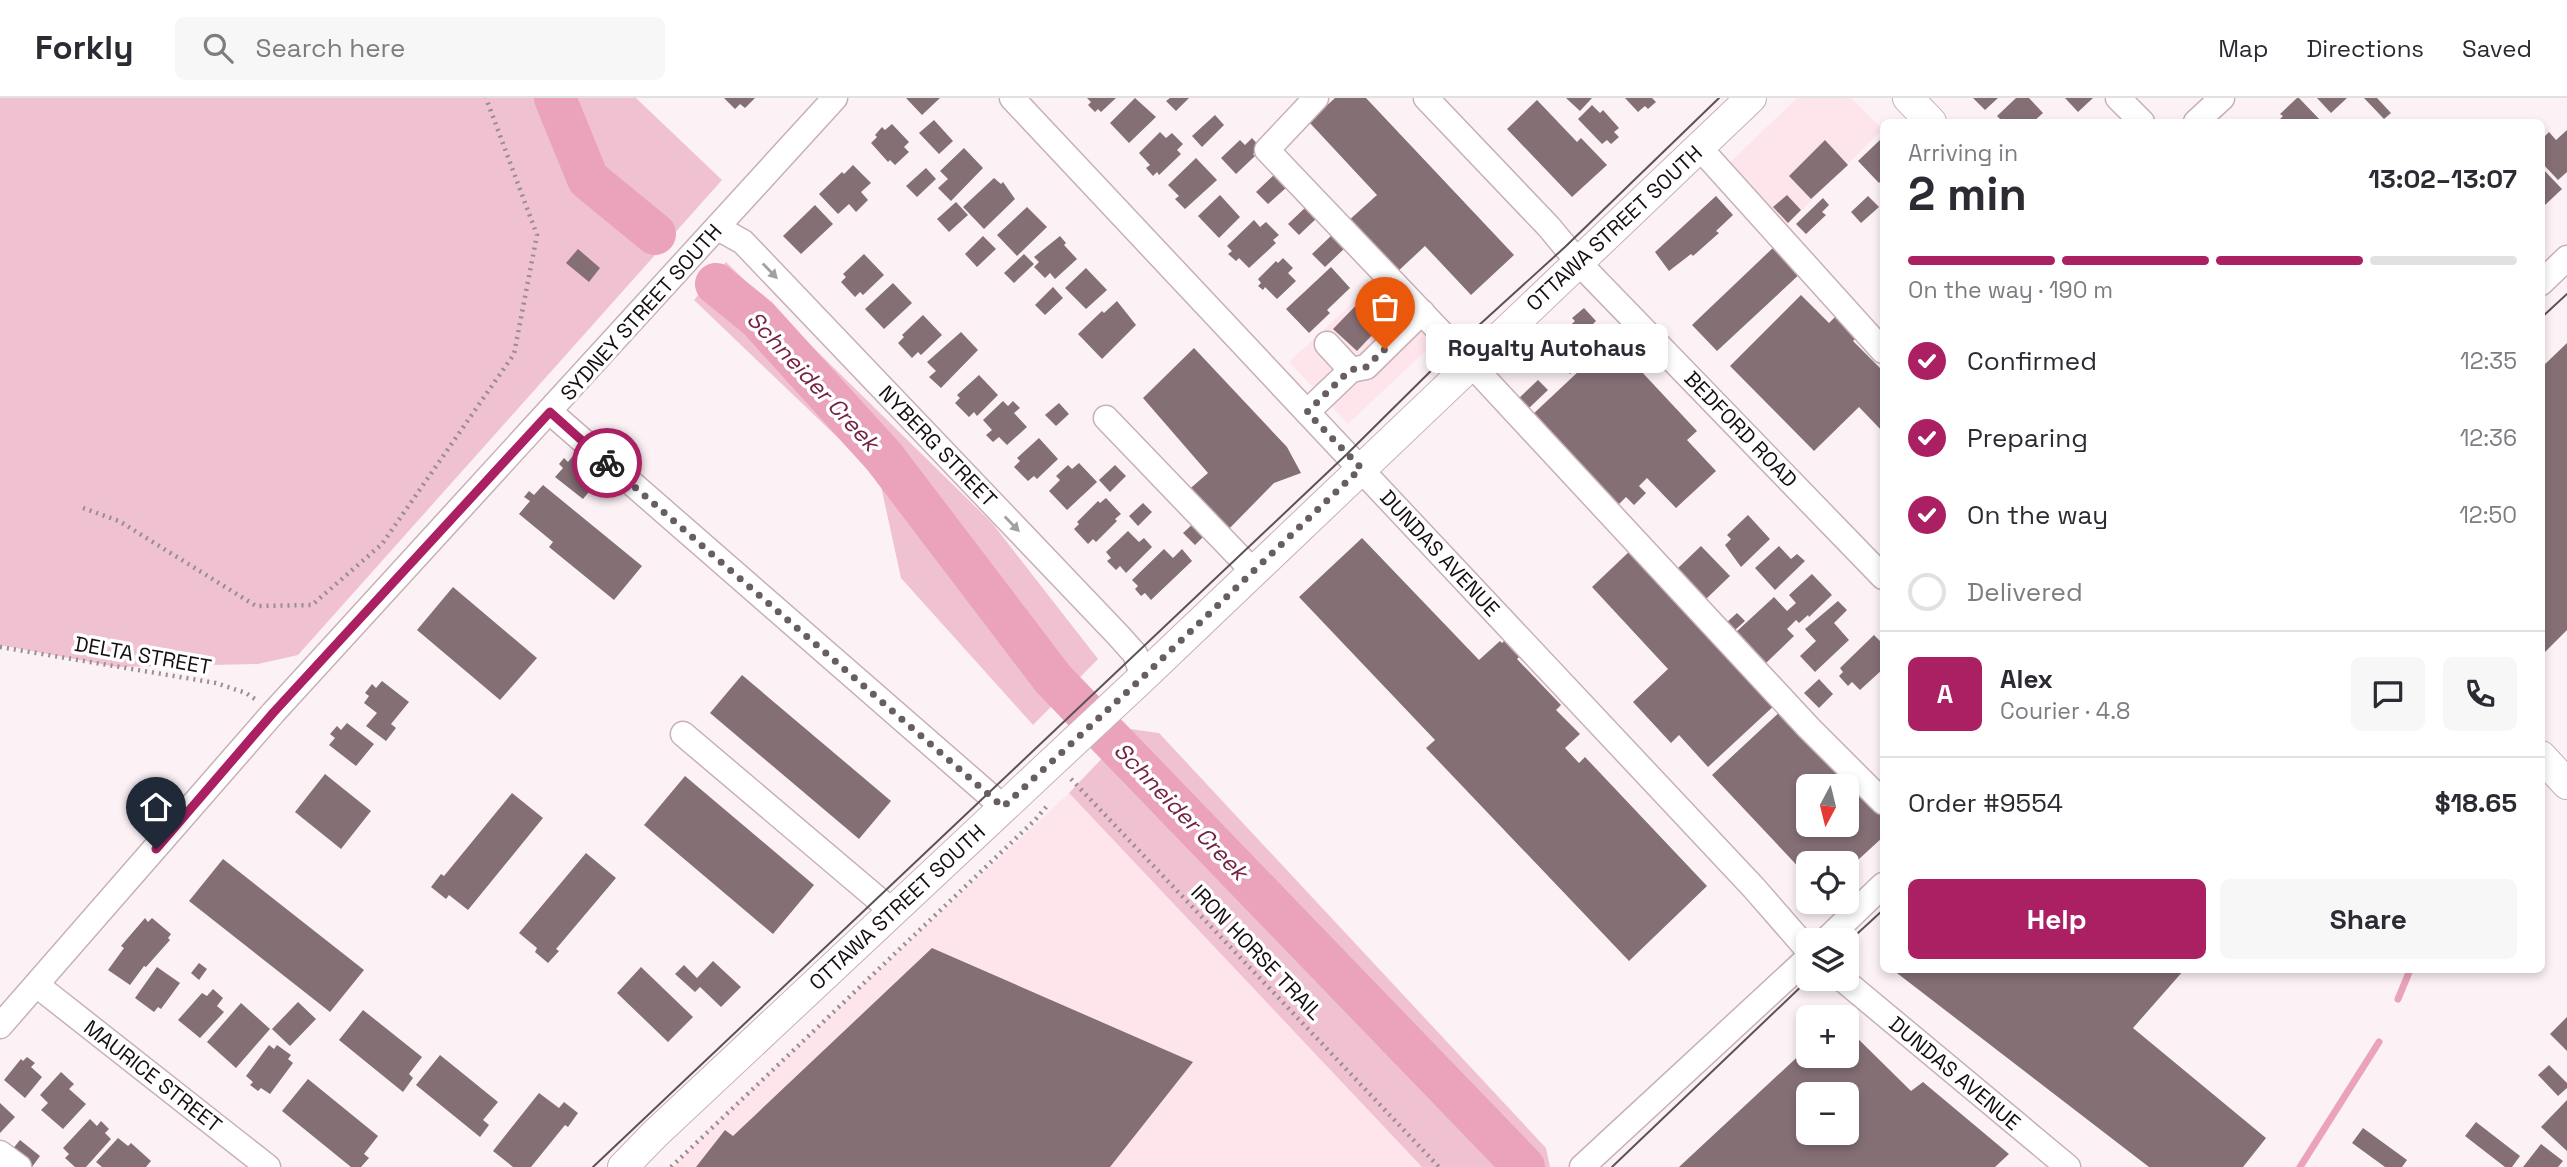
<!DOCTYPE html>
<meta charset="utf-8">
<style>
:root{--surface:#fff;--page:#f7f7f7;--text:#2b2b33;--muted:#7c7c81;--line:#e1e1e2;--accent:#aa2062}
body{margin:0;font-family:"Space Grotesk",sans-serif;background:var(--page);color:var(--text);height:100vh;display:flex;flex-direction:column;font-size:26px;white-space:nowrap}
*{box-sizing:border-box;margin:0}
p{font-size:23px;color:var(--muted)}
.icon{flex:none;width:38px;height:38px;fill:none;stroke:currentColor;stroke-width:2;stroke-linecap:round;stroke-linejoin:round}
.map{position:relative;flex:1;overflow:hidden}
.drawer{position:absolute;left:1880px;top:21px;width:665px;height:854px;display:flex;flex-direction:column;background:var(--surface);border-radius:10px;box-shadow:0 4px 10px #0003}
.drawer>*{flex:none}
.needle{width:46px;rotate:187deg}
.buttons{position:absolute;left:1796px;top:676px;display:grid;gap:14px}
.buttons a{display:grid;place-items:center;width:63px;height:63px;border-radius:10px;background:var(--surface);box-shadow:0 4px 10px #0003;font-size:35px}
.pin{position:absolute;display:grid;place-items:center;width:60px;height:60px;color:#fff;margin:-72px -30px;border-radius:50% 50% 50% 0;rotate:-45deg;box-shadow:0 0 7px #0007}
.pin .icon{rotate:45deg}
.courier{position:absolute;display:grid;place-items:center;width:70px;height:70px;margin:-35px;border:5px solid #aa2062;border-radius:50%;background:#fff;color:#222;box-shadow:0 2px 9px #0007}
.bubble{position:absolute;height:49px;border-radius:10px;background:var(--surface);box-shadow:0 4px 10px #0003;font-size:23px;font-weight:700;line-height:49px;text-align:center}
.head em{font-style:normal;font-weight:700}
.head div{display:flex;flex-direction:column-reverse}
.head{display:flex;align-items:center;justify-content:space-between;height:119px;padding:0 28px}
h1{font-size:46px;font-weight:700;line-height:52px}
.bar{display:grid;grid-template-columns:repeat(4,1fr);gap:10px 7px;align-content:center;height:84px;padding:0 28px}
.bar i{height:9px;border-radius:5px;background:var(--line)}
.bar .active{background:var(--accent)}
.bar p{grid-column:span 4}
.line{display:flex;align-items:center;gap:18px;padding:0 28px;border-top:2px solid var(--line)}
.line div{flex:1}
.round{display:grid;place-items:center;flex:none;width:74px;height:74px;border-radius:10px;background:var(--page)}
ol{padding:0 28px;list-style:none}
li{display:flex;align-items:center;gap:21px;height:77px}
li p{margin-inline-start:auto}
li .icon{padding:7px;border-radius:50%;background:var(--accent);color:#fff;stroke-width:4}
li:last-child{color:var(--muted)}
li i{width:38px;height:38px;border:4px solid var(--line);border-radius:50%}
.cta{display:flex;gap:14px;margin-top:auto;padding:14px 28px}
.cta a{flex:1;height:80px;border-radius:10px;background:var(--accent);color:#fff;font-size:28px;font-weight:700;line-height:80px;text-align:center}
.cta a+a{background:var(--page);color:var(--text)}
header{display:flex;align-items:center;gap:42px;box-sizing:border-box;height:98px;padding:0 35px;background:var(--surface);border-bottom:2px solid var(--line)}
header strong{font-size:33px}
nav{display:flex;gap:38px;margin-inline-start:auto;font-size:24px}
.search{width:490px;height:63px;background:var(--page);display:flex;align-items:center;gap:18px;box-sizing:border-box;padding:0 24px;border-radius:10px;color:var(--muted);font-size:26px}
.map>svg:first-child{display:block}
</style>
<header>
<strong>Forkly</strong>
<div class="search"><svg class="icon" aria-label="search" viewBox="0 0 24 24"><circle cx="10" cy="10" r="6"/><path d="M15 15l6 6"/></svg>Search here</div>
<nav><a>Map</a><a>Directions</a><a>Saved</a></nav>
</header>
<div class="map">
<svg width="2567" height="1069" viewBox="0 0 2567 1069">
<rect width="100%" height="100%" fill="#fcf2f5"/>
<g fill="#fee5ec">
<polygon points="1797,0 1851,0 1883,31 1786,128 1729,65"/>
<polygon points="1379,180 1437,242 1348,326 1289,264"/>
<polygon points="1069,695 1422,1069 673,1069 716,1023"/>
</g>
<g fill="#f0c1d0">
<polygon points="0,0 636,0 722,82 298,557 258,566 117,569 0,547"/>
<polygon points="726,164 992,425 1098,561 1033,627 901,480 879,379 694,202"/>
<polygon points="1130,631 1159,635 1546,1050 1550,1069 1422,1069 1069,695"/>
</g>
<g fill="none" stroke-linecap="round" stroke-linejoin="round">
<g stroke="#eaa3bb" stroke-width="7">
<polyline points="2398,901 2410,872"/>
<polyline points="2300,1069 2379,944"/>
</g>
<g stroke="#eaa3bb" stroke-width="42">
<polyline points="555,0 588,81 655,136"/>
<polyline points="716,186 758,220 884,359 1053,581 1524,1069"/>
</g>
</g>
<g fill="#846f75" fill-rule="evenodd">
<polygon points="724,0 755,0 745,10 740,6 735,11"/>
<polygon points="906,0 940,0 922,17"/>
<polygon points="1087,0 1116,0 1101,14 1098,11 1095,14 1088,7 1091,4"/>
<polygon points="1135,0 1156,19 1129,45 1110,25"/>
<polygon points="1170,0 1189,0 1176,13 1166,3"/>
<polygon points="1335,0 1366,0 1514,157 1471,197 1425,148 1396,175 1347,124 1377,97 1309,24"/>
<polygon points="1566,0 1592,0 1580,13"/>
<polygon points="1625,0 1652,0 1656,4 1648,11 1645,8 1638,14"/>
<polygon points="1973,0 1998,0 1985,12"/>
<polygon points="2016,0 2029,0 2043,15 2033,24 1997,24 2001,22 1997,18"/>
<polygon points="2065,0 2093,0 2078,14"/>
<polygon points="2297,0 2299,0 2322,24 2281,24 2279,22 2283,18 2280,16"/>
<polygon points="2317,0 2347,0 2331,15"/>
<polygon points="2364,0 2377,0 2391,15 2384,21"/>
<polygon points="1537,2 1577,44 1581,40 1607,67 1572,99 1507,31"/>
<polygon points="1592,7 1600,15 1603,12 1619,30 1614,34 1619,39 1611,46 1607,42 1602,46 1578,21"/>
<polygon points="1215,17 1224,27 1202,49 1192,38"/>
<polygon points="934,22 953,43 939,56 919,35"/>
<polygon points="892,26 909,44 904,49 909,54 895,67 890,62 888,64 871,45 877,39 875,37 882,29 885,32"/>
<polygon points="2567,32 2567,74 2558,82 2541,64 2541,42 2549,34 2556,42"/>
<polygon points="1160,34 1166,40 1172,35 1183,46 1177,52 1181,56 1159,77 1157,74 1153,78 1146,70 1150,67 1139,55"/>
<polygon points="1252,40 1260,49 1253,56 1255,58 1236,76 1221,60 1240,42 1245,47"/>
<polygon points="1881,41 1883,81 1879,85 1858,63"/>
<polygon points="1825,42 1848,67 1811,101 1789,78"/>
<polygon points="964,50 983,70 951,103 938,90 948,81 940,73"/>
<polygon points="1196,60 1217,82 1185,111 1175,101 1179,98 1168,87"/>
<polygon points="853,67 871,85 861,94 868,102 856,114 849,106 838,116 819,96 842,74 844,76"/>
<polygon points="2541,69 2562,91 2545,107 2541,103"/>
<polygon points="926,70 936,81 917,99 906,88"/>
<polygon points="1275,76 1287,89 1268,106 1256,94"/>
<polygon points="994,80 1001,86 1003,84 1015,101 984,131 963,109"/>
<polygon points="1220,97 1240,119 1219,140 1198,118"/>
<polygon points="1787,97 1801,112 1788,125 1773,109"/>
<polygon points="1716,98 1733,117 1716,133 1719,135 1693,158 1691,156 1669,173 1655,154"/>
<polygon points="1868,98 1879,109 1861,125 1851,114"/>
<polygon points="1823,100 1829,107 1822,114 1826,117 1806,136 1796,126"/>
<polygon points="956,104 968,117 949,134 937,121"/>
<polygon points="815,107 833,126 801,156 783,138"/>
<polygon points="1308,107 1319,118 1299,137 1288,126"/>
<polygon points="1027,109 1047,129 1017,158 997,137"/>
<polygon points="1254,122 1260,129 1266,124 1279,137 1273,142 1276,145 1249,170 1239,160 1236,163 1228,156 1232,153 1227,148"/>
<polygon points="1333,136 1346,149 1325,169 1312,156"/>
<polygon points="983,138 996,151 977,169 965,156"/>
<polygon points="1060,138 1066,145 1064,147 1077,161 1055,181 1050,175 1045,180 1034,169 1039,164 1034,159"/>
<polygon points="1777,146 1803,173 1717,253 1692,227"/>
<polygon points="578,151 600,170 589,184 566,165"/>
<polygon points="864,156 884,177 863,197 860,194 855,199 841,184 846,179 843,176"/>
<polygon points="1024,156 1034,166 1014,185 1004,175"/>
<polygon points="1283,160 1293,170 1288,175 1296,183 1277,201 1265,189 1263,192 1258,188 1261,185 1258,181 1276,163 1278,165"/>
<polygon points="1331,169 1350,190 1327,212 1330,215 1309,235 1286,211"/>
<polygon points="1086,170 1107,192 1086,211 1065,190"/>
<polygon points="893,185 912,205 884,231 865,211"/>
<polygon points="1053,189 1063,200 1045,217 1035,207"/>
<polygon points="1369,194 1392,216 1357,253 1333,231"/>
<polygon points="1801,197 1829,225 1841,213 1862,234 1853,243 1883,273 1883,334 1859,309 1814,353 1730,268"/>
<polygon points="1117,203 1136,227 1102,261 1078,236 1102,213 1104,215"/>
<polygon points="1584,210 1596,223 1586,233 1600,248 1570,276 1546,251 1575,223 1572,220"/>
<polygon points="923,217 942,237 921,257 918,254 912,260 898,245 904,239 902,237"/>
<polygon points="961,234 978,252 941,290 929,279 936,273 927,264"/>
<polygon points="1612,242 1697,333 1687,342 1716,373 1676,410 1647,380 1639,388 1646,395 1634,407 1626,399 1617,408 1531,318"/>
<polygon points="2567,245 2567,532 2541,558 2541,270"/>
<polygon points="1194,250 1287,349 1301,375 1274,385 1224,436 1185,395 1208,375 1143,300"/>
<polygon points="979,277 998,297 977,318 974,314 969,319 955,305 960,300 957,297"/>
<polygon points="1538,282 1548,292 1528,311 1518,301"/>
<polygon points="1003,303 1008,308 1013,303 1020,310 1014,315 1027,329 1007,347 999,339 993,344 986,337 992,332 983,322"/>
<polygon points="1059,305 1069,316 1056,328 1045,317"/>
<polygon points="1039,340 1058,361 1037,381 1034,378 1028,383 1014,369 1020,363 1017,360"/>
<polygon points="576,354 603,377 583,401 555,379 563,370 559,366 564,360 568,364"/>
<polygon points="1079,365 1097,384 1067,412 1049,393 1060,382 1056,378 1068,367 1072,371"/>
<polygon points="1115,367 1126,378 1110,394 1099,382"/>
<polygon points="543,387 642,468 614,502 549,449 553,444 519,416 530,403 524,399 529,393 534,397"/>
<polygon points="1106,400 1121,416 1115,421 1117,423 1096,444 1093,441 1088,446 1074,431 1079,426 1077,424 1098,403 1100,405"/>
<polygon points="1143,405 1152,414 1138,428 1129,418"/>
<polygon points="1748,417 1770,441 1741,469 1725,447 1731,441 1727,437"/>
<polygon points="1195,424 1206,436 1195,447 1183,435"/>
<polygon points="1128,433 1139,444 1144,440 1152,449 1126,475 1120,468 1116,472 1107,463 1111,460 1106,454"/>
<polygon points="1362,440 1479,562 1500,543 1502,545 1505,542 1520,558 1517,561 1561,607 1556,612 1580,636 1565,650 1579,665 1585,659 1707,788 1629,863 1426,650 1435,642 1299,499"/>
<polygon points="1701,448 1730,478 1706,501 1677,471"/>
<polygon points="1779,448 1791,461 1797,456 1805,463 1775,492 1755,470"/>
<polygon points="1164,451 1173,460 1182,451 1192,463 1151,502 1145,495 1141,498 1135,491 1138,488 1132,482"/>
<polygon points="1632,451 1777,605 1708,669 1679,637 1671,645 1633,604 1668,571 1592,489"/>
<polygon points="1812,476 1832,497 1809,519 1808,517 1799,525 1796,522 1787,531 1794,538 1766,565 1736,534 1774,499 1787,513 1796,505 1789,497"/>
<polygon points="453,489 537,560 500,602 417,532"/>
<polygon points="1838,503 1847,512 1834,525 1849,542 1815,574 1800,558 1816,543 1805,531"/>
<polygon points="1737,515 1745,523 1734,533 1726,525"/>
<polygon points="1874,537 1883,546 1883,571 1860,592 1852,584 1848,588 1839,578 1843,574 1840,570"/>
<polygon points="742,577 891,703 859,741 710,615"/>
<polygon points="1819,581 1833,596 1819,610 1804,595"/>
<polygon points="382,583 409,604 391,626 396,630 386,643 366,628 377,615 364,605 369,598 365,595 372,586 376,590"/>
<path d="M1782,612L1883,720V739L1846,773V765H1808V779L1712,677ZM1808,688H1846V726H1808Z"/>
<polygon points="347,625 374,646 356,668 329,647 335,640 330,636 337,628 341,632"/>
<polygon points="325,676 371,713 341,751 295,714"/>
<polygon points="685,678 814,787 773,836 644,727"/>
<polygon points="512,695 543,720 468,812 449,797 446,801 431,789 441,776 444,778"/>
<polygon points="586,755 616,780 556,851 559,853 548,865 535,854 537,850 519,835"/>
<polygon points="223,761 364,872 330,914 189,803"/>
<polygon points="145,820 148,824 152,820 171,836 168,840 170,842 146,869 144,868 130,887 108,872 124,850 121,848"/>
<polygon points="932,850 1193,964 1110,1069 696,1069 725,1032 733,1038"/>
<polygon points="713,863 741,889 721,909 700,889 695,894 675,876 684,867 697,880"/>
<polygon points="199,865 207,871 199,882 191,875"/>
<polygon points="157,869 180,885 161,911 158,909 154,914 135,900"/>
<polygon points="641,869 693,919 668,944 617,895"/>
<polygon points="1893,872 2184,872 2133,930 2266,1040 2243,1069 2149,1069"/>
<polygon points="213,891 223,900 217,908 224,914 200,940 178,922 202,895 207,898"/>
<polygon points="298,904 316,921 290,948 272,931"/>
<polygon points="241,905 270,931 236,970 207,944"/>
<polygon points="363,912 422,959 409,976 413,980 403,994 339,942"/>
<polygon points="2567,919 2567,953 2550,936"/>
<path d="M1846,929L1911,993L1923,984L2009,1056L1995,1069H1679L1808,949V957H1846ZM1808,996H1846V1034H1808Z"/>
<polygon points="269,947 274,951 277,947 291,957 288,961 293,965 270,996 261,990 258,993 250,987 253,984 246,978"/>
<polygon points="440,957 498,1004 483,1022 489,1027 480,1039 416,987"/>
<polygon points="27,959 35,965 31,969 42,979 25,1000 4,982 21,961 23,963"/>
<polygon points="2549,967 2567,985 2567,990 2558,998 2538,977"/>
<polygon points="61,974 74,986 69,991 86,1006 63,1031 41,1012 48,1005 40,997"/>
<polygon points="308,981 378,1038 364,1056 369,1060 361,1069 351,1069 282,1013"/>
<polygon points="539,995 559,1010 564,1004 578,1015 568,1029 565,1027 531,1069 513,1069 493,1053"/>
<polygon points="2567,1002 2567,1053 2541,1029"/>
<polygon points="0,1005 15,1019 0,1035"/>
<polygon points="90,1021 97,1028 101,1023 109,1031 105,1035 111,1041 86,1069 75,1069 65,1060 69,1056 63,1050"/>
<polygon points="2476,1024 2520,1058 2512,1069 2505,1069 2465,1038"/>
<polygon points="2363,1030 2407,1062 2402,1069 2385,1069 2352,1045"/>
<polygon points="118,1040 128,1048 131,1045 151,1063 146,1069 102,1069 96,1064"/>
<polygon points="20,1042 40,1058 32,1069 21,1069 7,1058"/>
<polygon points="2541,1046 2563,1063 2558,1069 2523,1069"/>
</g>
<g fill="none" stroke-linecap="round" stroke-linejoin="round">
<defs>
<g id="minor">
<polyline points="1012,0 1754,790 1808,852"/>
<polyline points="1316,0 1267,52 1470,265 1809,630 1883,704"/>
<polyline points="1426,0 1549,129 1578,164 1883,479"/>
<polyline points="2118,0 2142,24"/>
<polyline points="2196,24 2222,0"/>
<polyline points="1699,49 1883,253"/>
<polyline points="718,130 743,144 1118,537 1135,556 1143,579"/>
<polyline points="2541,185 2567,160"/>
<polyline points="1351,272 1366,269 1422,214"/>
<polyline points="550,314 1003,709"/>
<polyline points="1307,314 1351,272 1327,246"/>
<polyline points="1106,320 1253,473"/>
<polyline points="683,636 892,813"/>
<polyline points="1826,842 1883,787"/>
<polyline points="1841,880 2068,1069"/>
<polyline points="38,888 268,1069"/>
<polyline points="0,928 273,615 835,0"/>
<polyline points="0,1055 19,1069"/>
<polyline points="1582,1069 1808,860"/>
</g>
<g id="major">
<polyline points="1908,0 1931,24"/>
<polyline points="2541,658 2567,686"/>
<polyline points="623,1069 655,1036 1143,579 1751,0"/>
</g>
</defs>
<use href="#minor" stroke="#c7b0b7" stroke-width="27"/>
<use href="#major" stroke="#c7b0b7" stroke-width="32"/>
<g stroke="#978e91" stroke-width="4.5" stroke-dasharray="2 5" stroke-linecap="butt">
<polyline points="83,410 119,423 256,508 312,507 382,446 514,256 537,137 486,0"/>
<polyline points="0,549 216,585 246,595 255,601"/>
<polyline points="1071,681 1439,1069"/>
<polyline points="671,1069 1035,722 1047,708"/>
</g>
<use href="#minor" stroke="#fff" stroke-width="24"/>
<use href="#major" stroke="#fff" stroke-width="30"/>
<g stroke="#5b5255" stroke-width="2">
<polyline points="2541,220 2567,196"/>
<polyline points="1846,846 1883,812"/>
<polyline points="593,1069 1347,356 1455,249 1565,149 1719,0"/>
<polyline points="1612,1069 1810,880"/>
</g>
</g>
<defs><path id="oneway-solid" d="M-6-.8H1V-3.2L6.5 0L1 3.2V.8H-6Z" transform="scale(1.75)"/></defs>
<g fill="#a29f9f">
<use href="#oneway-solid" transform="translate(770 173) rotate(46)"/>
<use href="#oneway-solid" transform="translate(1012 426) rotate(46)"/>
</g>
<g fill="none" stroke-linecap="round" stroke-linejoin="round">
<polyline stroke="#665e60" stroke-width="7" stroke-dasharray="0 12.6" points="607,365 1003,709 1143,579 1361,370 1307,314 1350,272 1366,269 1385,251"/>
<polyline stroke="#aa2062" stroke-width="9" points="156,751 273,615 550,314 607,365"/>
</g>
<g text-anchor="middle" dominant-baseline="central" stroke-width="7" stroke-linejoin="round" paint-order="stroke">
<g font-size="21" fill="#160e10" stroke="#fff">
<text transform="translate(1614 130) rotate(-43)">OTTAWA STREET SOUTH</text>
<text transform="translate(641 214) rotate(-48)">SYDNEY STREET SOUTH</text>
<text transform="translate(1741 331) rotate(46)">BEDFORD ROAD</text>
<text transform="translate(938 348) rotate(46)">NYBERG STREET</text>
<text transform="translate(1440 455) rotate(47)">DUNDAS AVENUE</text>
<text transform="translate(143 557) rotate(10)">DELTA STREET</text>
<text transform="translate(897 809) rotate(-43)">OTTAWA STREET SOUTH</text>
<text transform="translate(1257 854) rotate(46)">IRON HORSE TRAIL</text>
<text transform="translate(1955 975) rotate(40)">DUNDAS AVENUE</text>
<text transform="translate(153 978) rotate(38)">MAURICE STREET</text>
</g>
<g font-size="23" font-style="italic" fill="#742245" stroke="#fff">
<text transform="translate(813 283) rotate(47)">Schneider Creek</text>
<text transform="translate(1181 713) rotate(46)">Schneider Creek</text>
</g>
</g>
</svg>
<div class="buttons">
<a><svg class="needle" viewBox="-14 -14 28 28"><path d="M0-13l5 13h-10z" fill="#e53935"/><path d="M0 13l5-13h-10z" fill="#7c7c81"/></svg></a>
<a><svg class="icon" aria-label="locate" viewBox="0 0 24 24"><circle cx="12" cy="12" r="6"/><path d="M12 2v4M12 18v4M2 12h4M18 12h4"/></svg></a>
<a><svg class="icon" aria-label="layers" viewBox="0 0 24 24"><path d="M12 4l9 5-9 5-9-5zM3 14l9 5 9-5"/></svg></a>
<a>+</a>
<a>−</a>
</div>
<div class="pin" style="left:1385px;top:251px;background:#ea580c"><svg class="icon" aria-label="bag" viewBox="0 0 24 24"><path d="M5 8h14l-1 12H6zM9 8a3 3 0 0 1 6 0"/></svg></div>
<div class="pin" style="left:156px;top:751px;background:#1f2937"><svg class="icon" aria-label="home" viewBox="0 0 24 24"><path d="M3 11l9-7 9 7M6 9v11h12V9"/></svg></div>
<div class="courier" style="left:607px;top:365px"><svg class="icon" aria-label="bike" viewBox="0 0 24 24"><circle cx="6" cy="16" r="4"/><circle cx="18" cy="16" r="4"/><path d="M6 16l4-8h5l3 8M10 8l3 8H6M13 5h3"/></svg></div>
<div class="bubble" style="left:1426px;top:226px;width:242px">Royalty Autohaus</div>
<section class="drawer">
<div class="head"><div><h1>2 min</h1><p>Arriving in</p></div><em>13:02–13:07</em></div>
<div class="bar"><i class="active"></i><i class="active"></i><i class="active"></i><i></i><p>On the way · 190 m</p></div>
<ol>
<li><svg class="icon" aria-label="check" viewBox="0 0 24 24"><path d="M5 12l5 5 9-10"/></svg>Confirmed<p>12:35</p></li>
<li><svg class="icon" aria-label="check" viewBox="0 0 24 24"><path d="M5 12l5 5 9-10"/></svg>Preparing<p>12:36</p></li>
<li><svg class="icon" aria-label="check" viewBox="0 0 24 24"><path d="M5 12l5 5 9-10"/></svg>On the way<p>12:50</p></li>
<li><i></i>Delivered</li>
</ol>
<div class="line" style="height:126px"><b class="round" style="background:var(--accent);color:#fff">A</b><div><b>Alex</b><p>Courier · 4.8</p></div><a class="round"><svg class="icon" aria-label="chat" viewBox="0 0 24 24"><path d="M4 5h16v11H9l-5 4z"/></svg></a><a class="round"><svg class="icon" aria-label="phone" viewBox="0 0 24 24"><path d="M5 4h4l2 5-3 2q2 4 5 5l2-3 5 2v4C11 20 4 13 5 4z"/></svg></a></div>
<div class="line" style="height:91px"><div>Order #9554</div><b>$18.65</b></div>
<div class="cta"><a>Help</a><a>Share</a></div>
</section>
</div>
